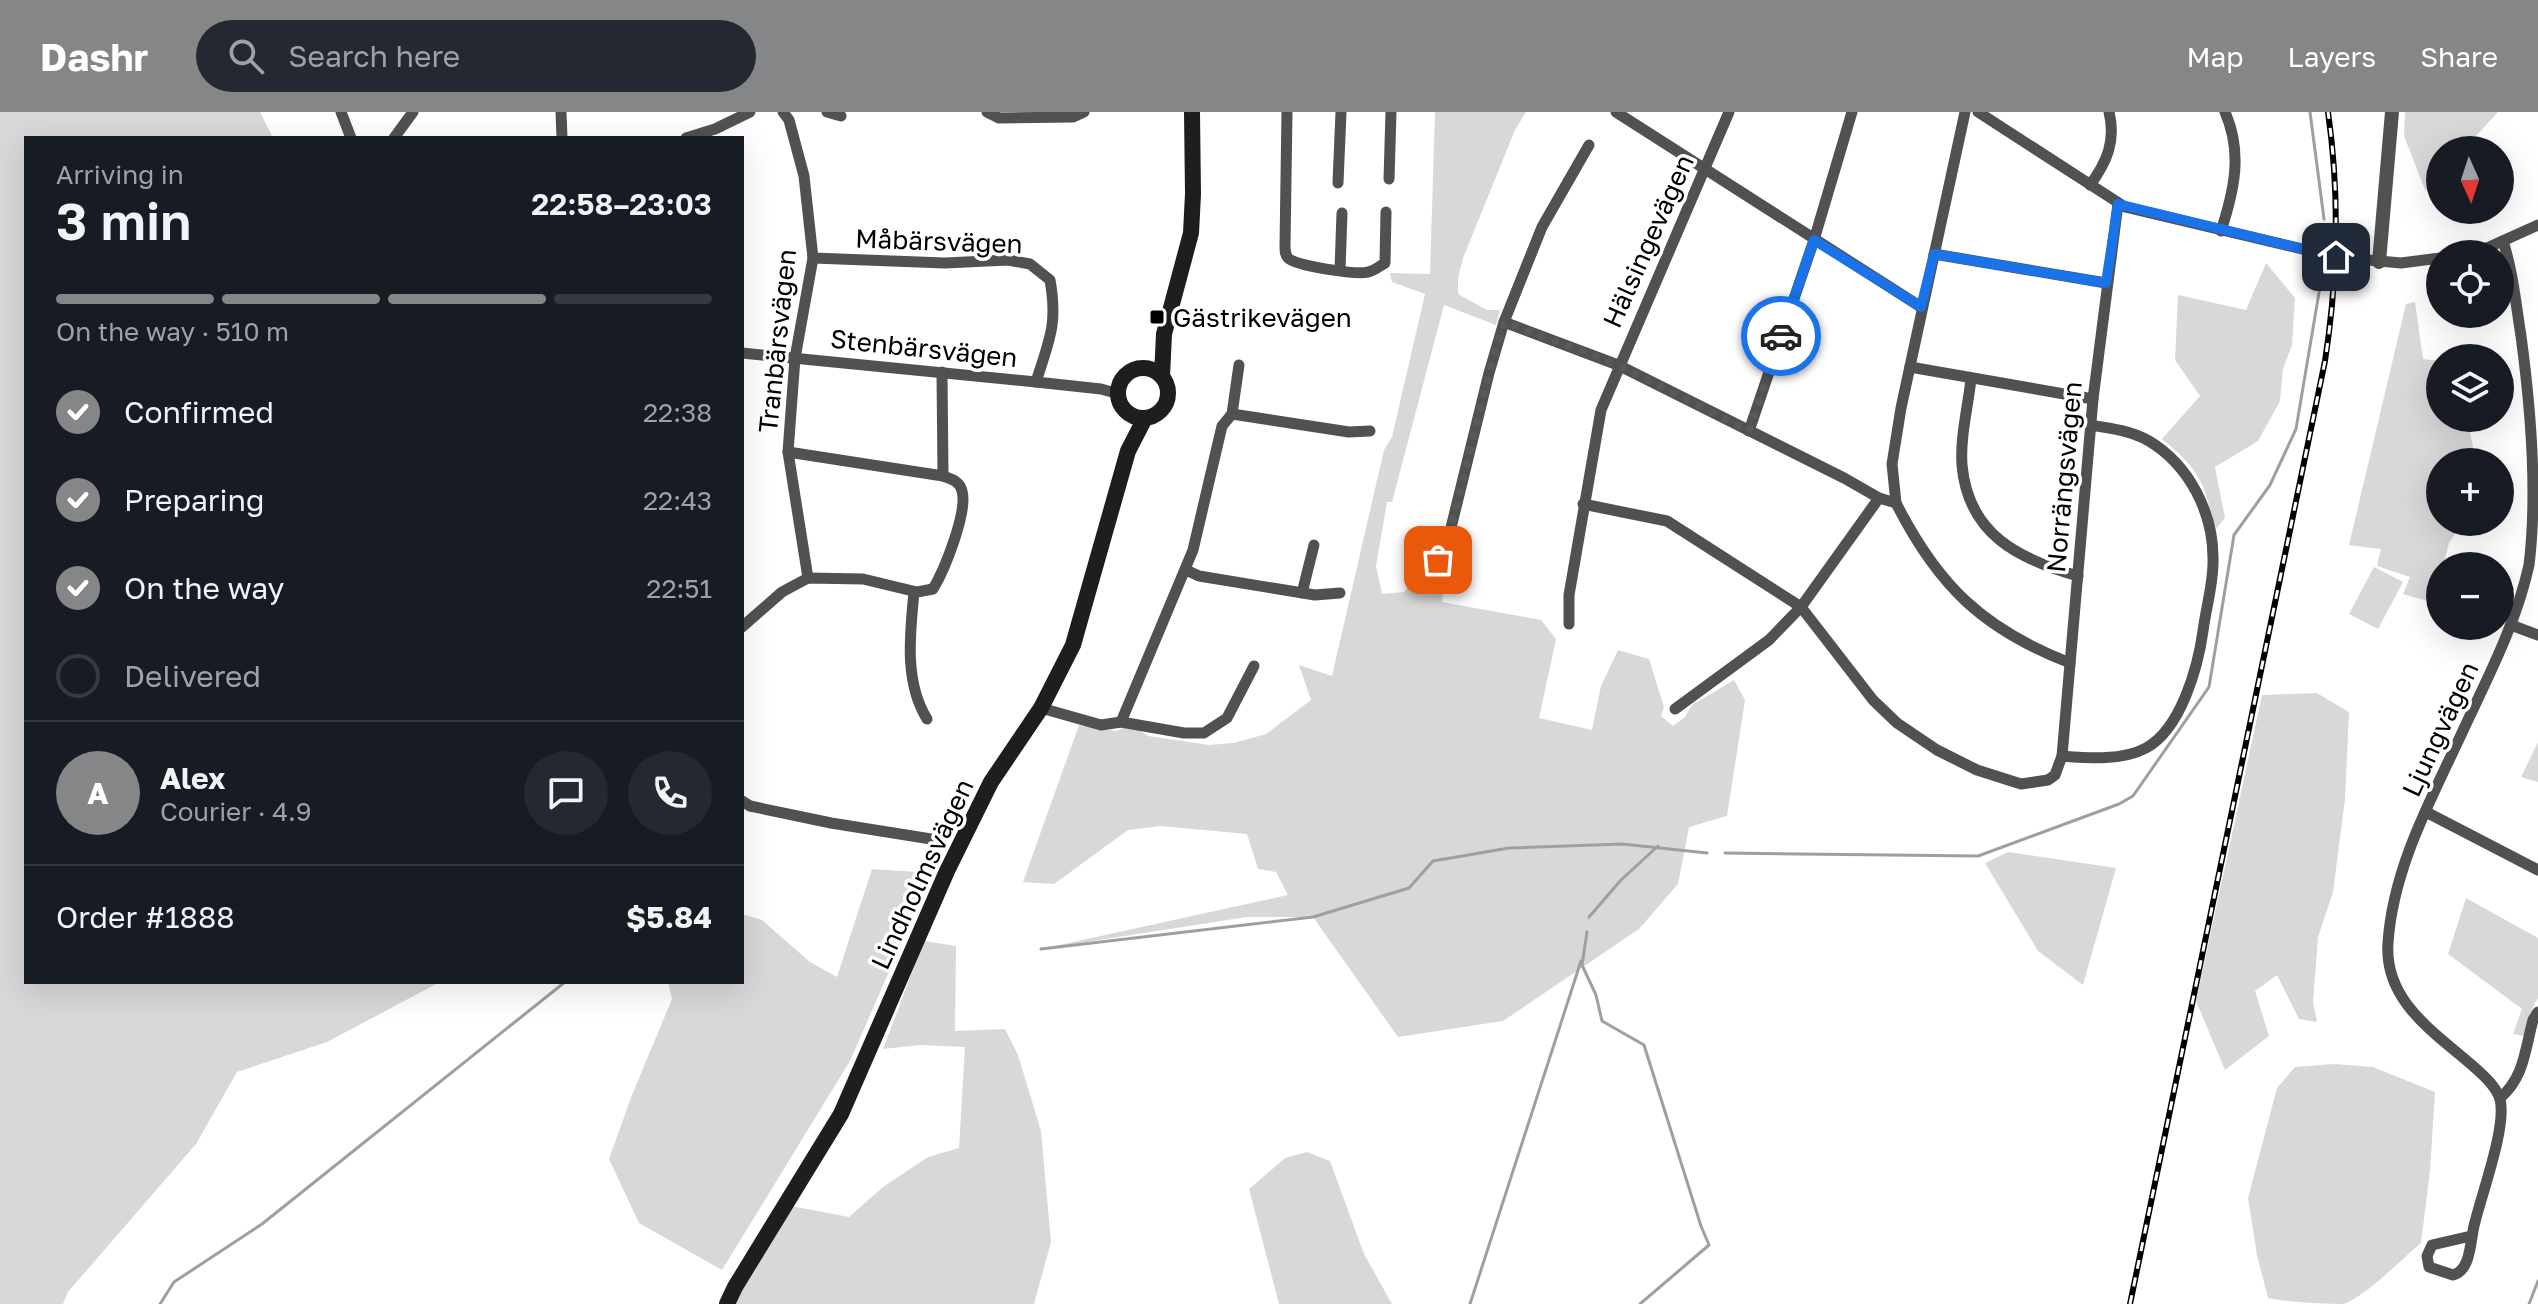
<!DOCTYPE html>
<meta charset="utf-8">
<style>
:root{--surface:#171b24;--page:#242831;--text:#f1f3f6;--muted:#9ea1a6;--line:#363941;--accent:#858687}
body{margin:0;font-family:"Golos Text",sans-serif;background:var(--page);color:var(--text);height:100vh;display:flex;flex-direction:column;font-size:30px;white-space:nowrap}
*{box-sizing:border-box;margin:0}
p{font-size:26px;color:var(--muted)}
.icon{flex:none;width:44px;height:44px;fill:none;stroke:currentColor;stroke-width:2;stroke-linecap:round;stroke-linejoin:round}
.map{position:relative;flex:1;overflow:hidden}
.details{position:absolute;left:24px;top:24px;width:720px;height:848px;display:flex;flex-direction:column;background:var(--surface);border-radius:0px;box-shadow:0 8px 32px #0002}
.details>*{flex:none}
.needle{width:52px;rotate:177deg}
.buttons{position:absolute;left:2426px;top:24px;display:grid;gap:16px}
.buttons a{display:grid;place-items:center;width:88px;height:88px;border-radius:50%;background:var(--surface);box-shadow:0 8px 32px #0002;font-size:40px}
.pin{position:absolute;display:grid;place-items:center;width:68px;height:68px;color:#fff;margin:-34px;border-radius:16px;box-shadow:0 4px 12px #0006}
.courier{position:absolute;display:grid;place-items:center;width:80px;height:80px;margin:-40px;border:6px solid #1a73e8;border-radius:50%;background:#fff;color:#222;box-shadow:0 2px 10px #0007}
.head em{font-style:normal;font-weight:600}
.head div{display:flex;flex-direction:column-reverse}
.head{display:flex;align-items:center;justify-content:space-between;height:136px;padding:0 32px}
h1{font-size:52px;font-weight:600;line-height:60px}
.bar{display:grid;grid-template-columns:repeat(4,1fr);gap:12px 8px;align-content:center;height:96px;padding:0 32px}
.bar i{height:10px;border-radius:6px;background:var(--line)}
.bar .current{background:var(--accent)}
.bar p{grid-column:span 4}
.line{display:flex;align-items:center;gap:20px;padding:0 32px;border-top:2px solid var(--line)}
.line div{flex:1}
.round{display:grid;place-items:center;flex:none;width:84px;height:84px;border-radius:42px;background:var(--page)}
ol{padding:0 32px;list-style:none}
li{display:flex;align-items:center;gap:24px;height:88px}
li p{margin-inline-start:auto}
li .icon{padding:8px;border-radius:50%;background:var(--accent);color:#fff;stroke-width:4}
li:last-child{color:var(--muted)}
li i{width:44px;height:44px;border:4px solid var(--line);border-radius:50%}
header{display:flex;align-items:center;gap:48px;box-sizing:border-box;height:112px;padding:0 40px;background:var(--accent);color:#fff}
header strong{font-size:38px}
nav{display:flex;gap:44px;margin-inline-start:auto;font-size:28px}
.search{width:560px;height:72px;background:var(--page);display:flex;align-items:center;gap:20px;box-sizing:border-box;padding:0 28px;border-radius:44px;color:var(--muted);font-size:30px}
.map>svg:first-child{display:block}
</style>
<header>
<strong>Dashr</strong>
<div class="search"><svg class="icon" aria-label="search" viewBox="0 0 24 24"><circle cx="10" cy="10" r="6"/><path d="M15 15l6 6"/></svg>Search here</div>
<nav><a>Map</a><a>Layers</a><a>Share</a></nav>
</header>
<div class="map">
<svg width="2538" height="1192" viewBox="0 0 2538 1192">
<rect width="100%" height="100%" fill="#fff"/>
<g fill="#d8d8d8">
<polygon points="0,0 260,0 273,26 26,26 26,870 440,870 327,930 237,960 196,1032 68,1180 63,1192 0,1192"/>
<polygon points="1435,0 1526,0 1515,18 1463,146 1458,166 1458,182 1487,198 1500,198 1496,213 1444,193 1392,390 1387,390 1376,454 1382,482 1405,480 1413,463 1444,471 1442,490 1541,508 1556,527 1539,606 1592,618 1601,574 1618,538 1649,547 1664,595 1661,604 1673,614 1685,605 1692,593 1734,568 1745,588 1727,704 1689,715 1678,772 1639,817 1503,909 1398,925 1313,805 1247,805 1041,837 1288,783 1276,760 1258,757 1247,722 1161,714 1128,718 1054,772 1023,770 1079,613 1117,619 1131,612 1148,624 1209,633 1234,631 1266,622 1311,588 1299,553 1332,564 1384,338 1392,325 1425,182 1392,170 1390,161 1430,162"/>
<polygon points="2405,0 2498,0 2463,38 2440,38 2440,63 2425,78 2404,24"/>
<path d="M2266,151L2295,186L2292,233L2283,257L2280,289L2258,329L2215,355L2225,406L2215,418C2205,371 2200,358 2162,327L2200,284L2175,248L2178,183L2246,198Z"/>
<polygon points="2415,190 2423,247 2440,249 2440,306 2467,306 2476,350 2440,350 2440,410 2463,410 2449,431 2443,454 2440,454 2440,467 2434,491 2403,482 2410,465 2377,454 2381,437 2349,433 2406,192"/>
<polygon points="2374,455 2403,470 2378,517 2349,502"/>
<polygon points="2317,581 2349,600 2345,687 2333,780 2318,825 2313,890 2317,910 2299,907 2277,863 2255,879 2269,924 2225,958 2196,889 2262,583"/>
<polygon points="2538,630 2538,670 2521,665"/>
<polygon points="2008,740 2116,756 2083,873 2038,839 1985,751"/>
<polygon points="872,757 932,761 850,949 722,1158 639,1111 609,1047 632,983 672,887 668,870 742,870 742,802 762,808 810,850 837,865"/>
<polygon points="2466,786 2538,826 2538,887 2535,890 2524,924 2513,922 2522,897 2448,842"/>
<polygon points="924,829 956,834 955,919 1005,917 1018,943 1041,1019 1051,1130 1034,1192 734,1192 739,1180 791,1094 849,1105 883,1075 928,1045 959,1036 965,935 920,933 883,937"/>
<path d="M2334,952L2373,955L2435,980L2430,1059L2421,1131C2403,1146 2364,1186 2343,1192C2325,1192 2286,1190 2268,1186L2257,1143L2248,1086L2277,976L2295,955Z"/>
<polygon points="1307,1040 1330,1049 1364,1142 1392,1192 1279,1192 1249,1077 1285,1046"/>
</g>
<g fill="none" stroke-linecap="round" stroke-linejoin="round">
<g stroke="#9f9f9f" stroke-width="3">
<polyline points="2310,0 2324,107"/>
<polyline points="2323,128 2324,123"/>
<polyline points="1725,741 1978,744 2119,692 2133,684 2209,575 2234,423 2270,373 2296,317 2323,157"/>
<polyline points="1589,805 1621,768 1658,734"/>
<polyline points="1587,820 1582,853 1596,883 1602,909 1644,933 1701,1114 1709,1133 1640,1192"/>
<polyline points="1041,837 1313,805 1409,776 1433,749 1509,736 1622,732 1707,741"/>
<polyline points="160,1192 174,1170 262,1112 565,870"/>
<polyline points="1470,1192 1581,849"/>
<polyline points="2529,1192 2538,1169"/>
</g>
<g stroke="#515151" stroke-width="11">
<polyline points="341,0 351,26"/>
<polyline points="561,0 562,26"/>
<polyline points="783,0 789,8 804,64 813,146 795,246 788,340 808,466"/>
<polyline points="827,0 841,4"/>
<polyline points="987,0 999,6 1073,5 1084,0"/>
<path d="M1287,0L1285,134C1285,139 1285,142 1288,146C1295,154 1357,163 1368,160C1374,159 1380,154 1385,151L1386,100"/>
<polyline points="1616,0 1921,195"/>
<polyline points="1978,0 2125,95 2336,145 2401,151 2440,146"/>
<polyline points="394,26 413,0"/>
<polyline points="686,26 715,17 750,0"/>
<polyline points="1389,67 1391,0"/>
<polyline points="1338,71 1341,0"/>
<path d="M2090,73C2107,50 2116,29 2109,0"/>
<path d="M2221,119C2234,79 2243,41 2225,0"/>
<polyline points="1934,142 2106,171"/>
<polyline points="2458,142 2487,136 2538,113"/>
<path d="M813,146L945,151L1008,148L1030,152L1050,168C1058,213 1049,228 1036,270"/>
<polyline points="1340,158 1342,101"/>
<polyline points="1504,210 1542,115 1589,33"/>
<polyline points="742,241 1036,270 1101,277 1119,282"/>
<polyline points="1910,255 2093,287"/>
<polyline points="942,260 943,364"/>
<path d="M1971,267C1968,295 1960,325 1962,353C1968,422 2018,447 2078,464"/>
<polyline points="1232,302 1239,253"/>
<polyline points="1749,319 1814,128 1852,0"/>
<polyline points="1896,391 1892,352 1901,296 1965,0"/>
<polyline points="1583,392 1667,409 1801,495 1873,588 1897,611 1937,638 1977,658 2021,672 2048,668 2055,663 2062,644 2093,287 2118,92"/>
<path d="M1438,448L1447,432L1489,261L1504,210L1618,253L1844,366L1879,386L1896,391C1938,474 1983,517 2070,551"/>
<polyline points="1186,458 1199,464 1315,483 1340,481"/>
<path d="M914,480C910,522 904,570 927,607"/>
<polyline points="1302,481 1314,433"/>
<polyline points="1569,512 1569,483 1601,298 1729,0"/>
<polyline points="2511,513 2538,523"/>
<path d="M742,515L782,480L808,466L863,467L917,480L933,477C944,459 968,400 962,379C960,369 951,367 943,364L788,340"/>
<polyline points="1041,596 1101,613 1121,610 1184,621 1204,621 1227,606 1254,554"/>
<polyline points="1675,597 1769,528 1801,495 1879,386"/>
<polyline points="1121,610 1193,438 1222,314 1232,302 1349,320 1370,319"/>
<path d="M2062,644C2088,646 2122,649 2146,636C2181,617 2198,555 2203,519C2206,495 2214,470 2213,446C2213,400 2189,353 2149,329C2132,319 2110,316 2090,313"/>
<polyline points="742,689 750,694 831,711 931,727"/>
<polyline points="2426,700 2538,758"/>
<path d="M2500,986C2524,966 2525,938 2533,908L2538,900"/>
<path d="M2471,1124L2432,1133L2427,1144L2429,1155L2453,1163C2472,1158 2470,1126 2475,1110C2482,1081 2507,1014 2500,987C2496,974 2483,963 2473,954C2434,920 2384,889 2388,831C2393,753 2435,680 2467,610C2491,559 2517,508 2529,453C2538,379 2531,298 2521,224C2516,193 2513,160 2503,129"/>
</g>
<polyline stroke="#515151" stroke-width="14" points="2379,150 2392,0"/>
<g stroke="#1e1e1e" stroke-width="16">
<circle cx="1143" cy="281" r="25"/>
<polyline points="1162,264 1164,222 1191,121 1193,82 1192,0"/>
<polyline points="727,1192 735,1175 841,1002 947,759 991,670 1041,596 1073,533 1128,339 1145,306"/>
</g>
<defs>
<path id="rail" d="M2130,1192L2325,249C2338,165 2340,84 2328,0"/>
</defs>
<use href="#rail" stroke="#000" stroke-width="6"/>
<use href="#rail" stroke="#fff" stroke-width="3" stroke-dasharray="9" stroke-linecap="butt"/>
</g>
<g fill="none" stroke-linecap="round" stroke-linejoin="round">
<polyline stroke="#595959" stroke-width="8" stroke-dasharray="0 14.4" points="1438,448 1447,432 1489,261 1504,210 1618,253 1749,319 1781,224"/>
<polyline stroke="#1a73e8" stroke-width="10" points="1781,224 1814,128 1921,195 1934,142 2106,171 2118,92 2336,145"/>
</g>
<rect fill="#000" stroke="#fff" stroke-width="3" x="1149" y="197" width="16" height="16" rx="4"/>
<g text-anchor="middle" dominant-baseline="central" stroke-width="7" stroke-linejoin="round" paint-order="stroke">
<g font-size="26" fill="#000" stroke="#fff">
<text transform="translate(939 129) rotate(2)">Måbärsvägen</text>
<text transform="translate(1648 129) rotate(-66)">Hälsingevägen</text>
<text transform="translate(777 229) rotate(-84)">Tranbärsvägen</text>
<text transform="translate(924 236) rotate(6)">Stenbärsvägen</text>
<text transform="translate(2064 365) rotate(-85)">Norrängsvägen</text>
<text transform="translate(2440 617) rotate(-65)">Ljungvägen</text>
<text transform="translate(922 762) rotate(-65)">Lindholmsvägen</text>
</g>
<g font-size="26" fill="#000" stroke="#fff" text-anchor="start">
<text x="1173" y="205">Gästrikevägen</text>
</g>
</g>
</svg>
<div class="buttons">
<a><svg class="needle" viewBox="-14 -14 28 28"><path d="M0-13l5 13h-10z" fill="#e53935"/><path d="M0 13l5-13h-10z" fill="#9ea1a6"/></svg></a>
<a><svg class="icon" aria-label="locate" viewBox="0 0 24 24"><circle cx="12" cy="12" r="6"/><path d="M12 2v4M12 18v4M2 12h4M18 12h4"/></svg></a>
<a><svg class="icon" aria-label="layers" viewBox="0 0 24 24"><path d="M12 4l9 5-9 5-9-5zM3 14l9 5 9-5"/></svg></a>
<a>+</a>
<a>−</a>
</div>
<div class="pin" style="left:1438px;top:448px;background:#ea580c"><svg class="icon" aria-label="bag" viewBox="0 0 24 24"><path d="M5 8h14l-1 12H6zM9 8a3 3 0 0 1 6 0"/></svg></div>
<div class="pin" style="left:2336px;top:145px;background:#1f2937"><svg class="icon" aria-label="home" viewBox="0 0 24 24"><path d="M3 11l9-7 9 7M6 9v11h12V9"/></svg></div>
<div class="courier" style="left:1781px;top:224px"><svg class="icon" aria-label="car" viewBox="0 0 24 24"><path d="M5 17H2v-5l4-1 3-4h7l3 4 3 1v5h-3M9 17h6M6 11h13"/><circle cx="7" cy="17" r="2"/><circle cx="17" cy="17" r="2"/></svg></div>
<section class="details">
<div class="head"><div><h1>3 min</h1><p>Arriving in</p></div><em>22:58–23:03</em></div>
<div class="bar"><i class="current"></i><i class="current"></i><i class="current"></i><i></i><p>On the way · 510 m</p></div>
<ol>
<li><svg class="icon" aria-label="check" viewBox="0 0 24 24"><path d="M5 12l5 5 9-10"/></svg>Confirmed<p>22:38</p></li>
<li><svg class="icon" aria-label="check" viewBox="0 0 24 24"><path d="M5 12l5 5 9-10"/></svg>Preparing<p>22:43</p></li>
<li><svg class="icon" aria-label="check" viewBox="0 0 24 24"><path d="M5 12l5 5 9-10"/></svg>On the way<p>22:51</p></li>
<li><i></i>Delivered</li>
</ol>
<div class="line" style="height:144px"><b class="round" style="background:var(--accent);color:#fff">A</b><div><b>Alex</b><p>Courier · 4.9</p></div><a class="round"><svg class="icon" aria-label="chat" viewBox="0 0 24 24"><path d="M4 5h16v11H9l-5 4z"/></svg></a><a class="round"><svg class="icon" aria-label="phone" viewBox="0 0 24 24"><path d="M5 4h4l2 5-3 2q2 4 5 5l2-3 5 2v4C11 20 4 13 5 4z"/></svg></a></div>
<div class="line" style="height:104px"><div>Order #1888</div><b>$5.84</b></div>
</section>
</div>
